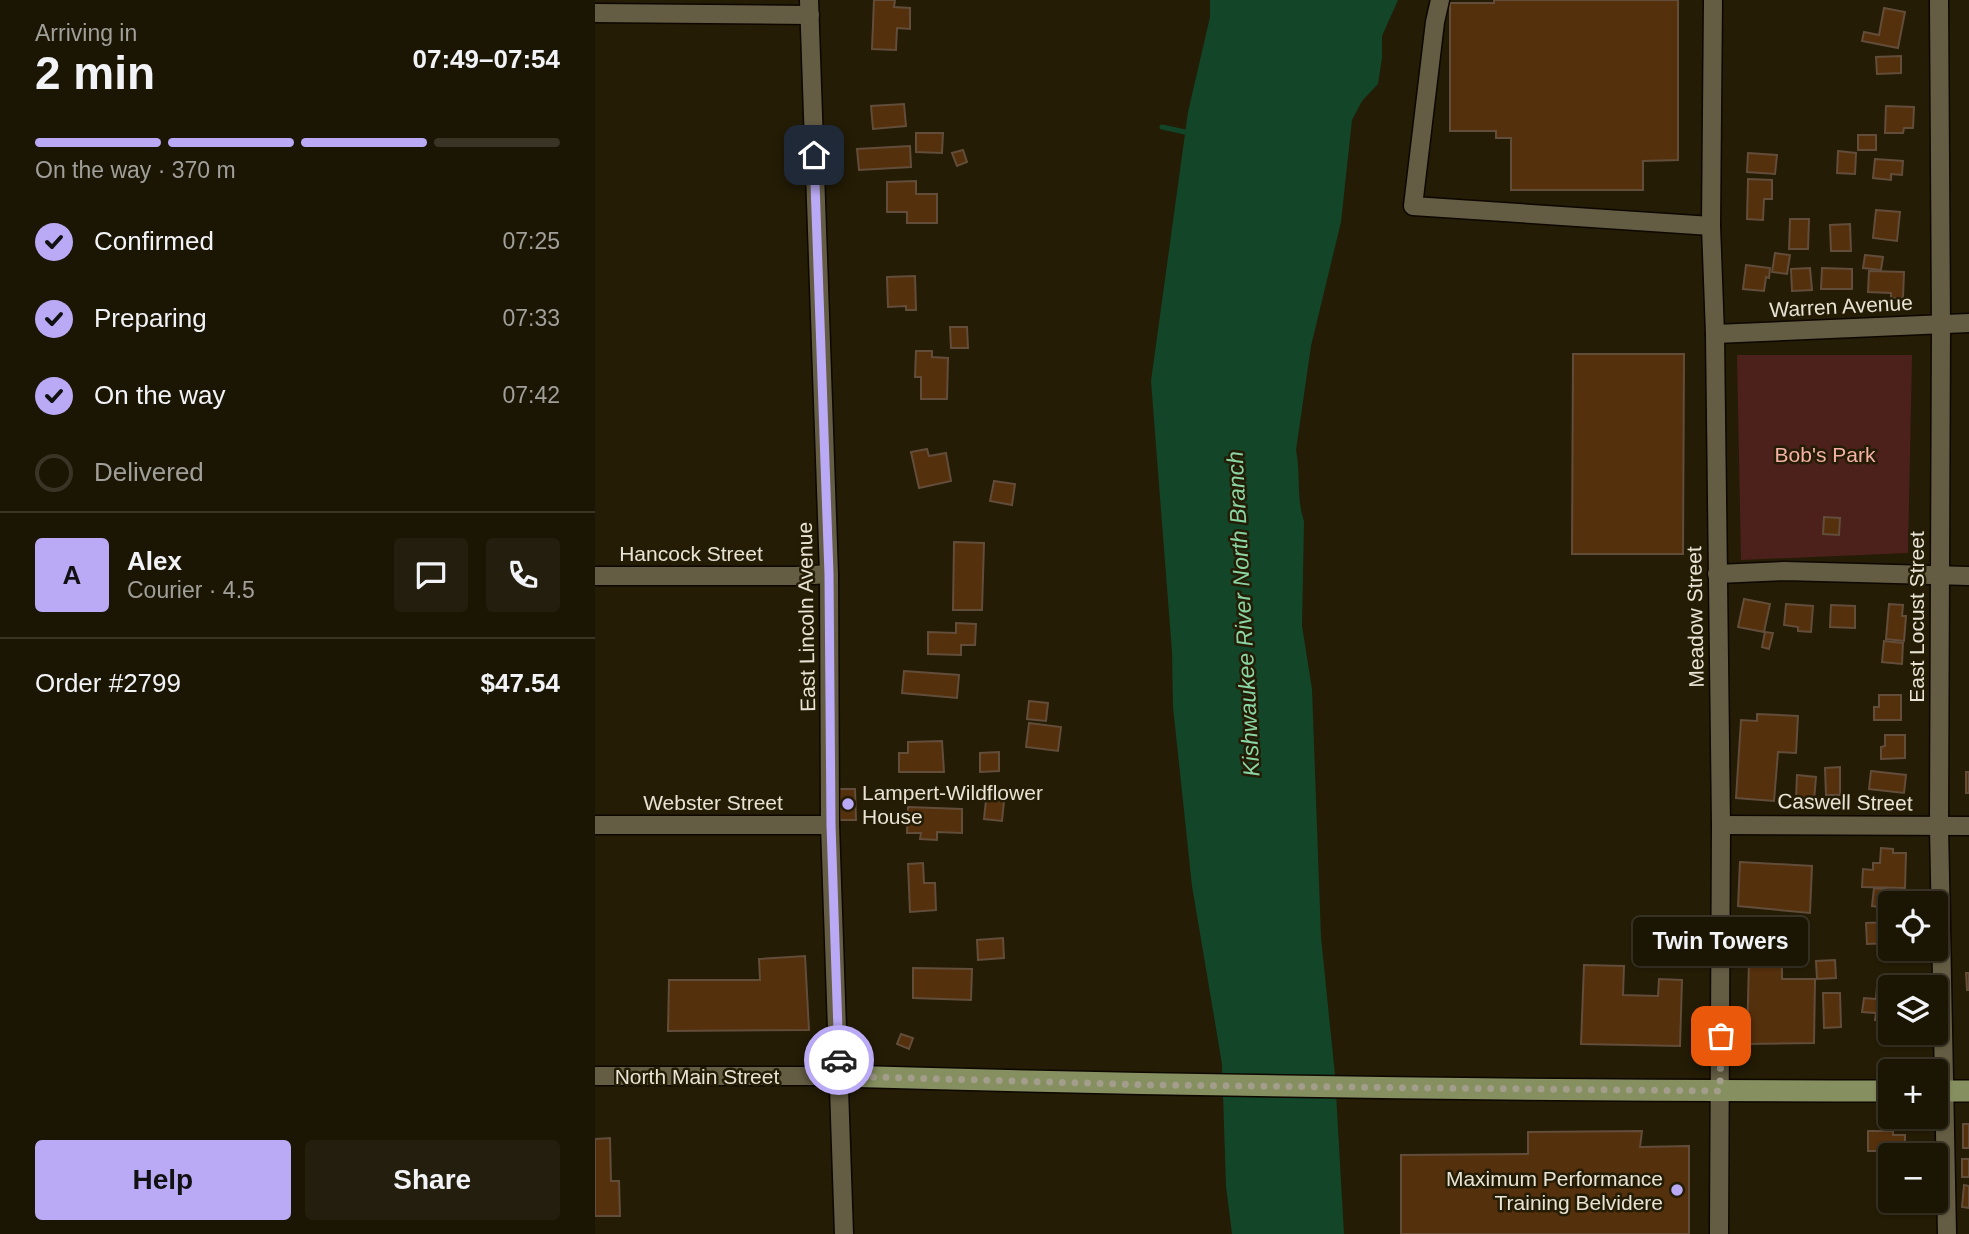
<!DOCTYPE html>
<meta charset="utf-8">
<style>
:root{--surface:#1b1504;--page:#241e0e;--text:#f1f3f6;--muted:#a09f9a;--line:#393426;--accent:#baaaf6}
body{margin:0;font-family:Helvetica,sans-serif;background:var(--page);color:var(--text);height:100vh;display:flex;flex-direction:column;font-size:26px;white-space:nowrap}
*{box-sizing:border-box;margin:0}
p{font-size:23px;color:var(--muted)}
.icon{flex:none;width:38px;height:38px;fill:none;stroke:currentColor;stroke-width:2;stroke-linecap:round;stroke-linejoin:round}
.map{position:relative;flex:1;overflow:hidden}
.drawer{display:flex;flex-direction:column;background:var(--surface);width:595px}
.drawer>*{flex:none}
.tools{position:absolute;left:1283px;top:891px;display:grid;gap:14px}
.tools a{display:grid;place-items:center;width:70px;height:70px;border-radius:7px;background:var(--surface);box-shadow:0 2px 5px #0004,0 0 0 2px var(--line);font-size:35px}
.pin{position:absolute;display:grid;place-items:center;width:60px;height:60px;color:#fff;margin:-30px;border-radius:14px;box-shadow:0 4px 10px #0006}
.courier{position:absolute;display:grid;place-items:center;width:70px;height:70px;margin:-35px;border:5px solid #baaaf6;border-radius:50%;background:#fff;color:#222;box-shadow:0 2px 9px #0007}
.bubble{position:absolute;height:49px;border-radius:7px;background:var(--surface);box-shadow:0 2px 5px #0004,0 0 0 2px var(--line);font-size:23px;font-weight:700;line-height:49px;text-align:center}
.head em{font-style:normal;font-weight:700}
.head div{display:flex;flex-direction:column-reverse}
.head{display:flex;align-items:center;justify-content:space-between;height:119px;padding:0 35px}
h1{font-size:46px;font-weight:700;line-height:52px}
.bar{display:grid;grid-template-columns:repeat(4,1fr);gap:10px 7px;align-content:center;height:84px;padding:0 35px}
.bar i{height:9px;border-radius:5px;background:var(--line)}
.bar .active{background:var(--accent)}
.bar p{grid-column:span 4}
.line{display:flex;align-items:center;gap:18px;padding:0 35px;border-top:2px solid var(--line)}
.line div{flex:1}
.round{display:grid;place-items:center;flex:none;width:74px;height:74px;border-radius:7px;background:var(--page)}
ol{padding:0 35px;list-style:none}
li{display:flex;align-items:center;gap:21px;height:77px}
li p{margin-inline-start:auto}
li .icon{padding:7px;border-radius:50%;background:var(--accent);color:#111;stroke-width:4}
li:last-child{color:var(--muted)}
li i{width:38px;height:38px;border:4px solid var(--line);border-radius:50%}
.button{display:flex;gap:14px;margin-top:auto;padding:14px 35px}
.button a{flex:1;height:80px;border-radius:7px;background:var(--accent);color:#111;font-size:28px;font-weight:700;line-height:80px;text-align:center}
.button a+a{background:var(--page);color:var(--text)}
main{display:flex;flex:1;min-height:0}
.map>svg:first-child{display:block}
</style>
<main>
<section class="drawer">
<div class="head"><div><h1>2 min</h1><p>Arriving in</p></div><em>07:49–07:54</em></div>
<div class="bar"><i class="active"></i><i class="active"></i><i class="active"></i><i></i><p>On the way · 370 m</p></div>
<ol>
<li><svg class="icon" aria-label="check" viewBox="0 0 24 24"><path d="M5 12l5 5 9-10"/></svg>Confirmed<p>07:25</p></li>
<li><svg class="icon" aria-label="check" viewBox="0 0 24 24"><path d="M5 12l5 5 9-10"/></svg>Preparing<p>07:33</p></li>
<li><svg class="icon" aria-label="check" viewBox="0 0 24 24"><path d="M5 12l5 5 9-10"/></svg>On the way<p>07:42</p></li>
<li><i></i>Delivered</li>
</ol>
<div class="line" style="height:126px"><b class="round" style="background:var(--accent);color:#111">A</b><div><b>Alex</b><p>Courier · 4.5</p></div><a class="round"><svg class="icon" aria-label="chat" viewBox="0 0 24 24"><path d="M4 5h16v11H9l-5 4z"/></svg></a><a class="round"><svg class="icon" aria-label="phone" viewBox="0 0 24 24"><path d="M5 4h4l2 5-3 2q2 4 5 5l2-3 5 2v4C11 20 4 13 5 4z"/></svg></a></div>
<div class="line" style="height:91px"><div>Order #2799</div><b>$47.54</b></div>
<div class="button"><a>Help</a><a>Share</a></div>
</section>
<div class="map">
<svg width="1374" height="1234" viewBox="0 0 1374 1234">
<rect width="100%" height="100%" fill="#241c05"/>
<polygon fill="#4c211c" points="1142,355 1317,355 1313,553 1146,560"/>
<path fill="#134529" d="M615,0H803L787,36V58L783,84L767,101L757,120L746,222L716,346L701,450C706,474 701,499 709,521L707,626L717,689L726,937L740,1075L749,1234H637L631,1186L627,1064L597,886L578,707L577,652L556,381L593,112L615,17Z"/>
<g fill="none" stroke-linecap="round" stroke-linejoin="round">
<polyline stroke="#134529" stroke-width="5" points="567,127 590,132"/>
</g>
<g fill="#55300c" stroke="#624c3a" stroke-width="2">
<polygon points="279,0 300,0 299,7 315,8 315,29 302,28 301,50 277,49"/>
<polygon points="899,0 1083,0 1083,160 1048,161 1048,190 916,190 916,138 901,138 901,131 855,131 855,3 899,3"/>
<polygon points="1289,8 1310,12 1303,48 1267,41 1269,32 1284,35"/>
<polygon points="1306,56 1306,73 1282,74 1281,57"/>
<polygon points="309,104 311,126 278,129 276,106"/>
<polygon points="1291,106 1319,107 1318,128 1309,128 1308,133 1290,133"/>
<polygon points="321,133 348,133 347,153 321,152"/>
<rect x="1263" y="135" width="18" height="15"/>
<polygon points="315,146 316,167 264,170 262,149"/>
<polygon points="368,150 372,162 362,166 357,153"/>
<polygon points="1243,151 1261,153 1260,174 1242,173"/>
<polygon points="1153,153 1182,155 1180,174 1152,172"/>
<polygon points="1280,159 1308,161 1307,175 1296,174 1296,180 1278,178"/>
<polygon points="1153,179 1177,180 1177,199 1169,199 1168,220 1152,219"/>
<polygon points="321,181 321,194 342,194 342,223 312,223 312,212 292,212 292,182"/>
<polygon points="1281,210 1305,212 1302,241 1278,238"/>
<polygon points="1195,219 1214,219 1213,249 1194,249"/>
<polygon points="1255,224 1256,251 1236,251 1235,225"/>
<polygon points="1180,253 1195,255 1192,274 1177,272"/>
<polygon points="1270,255 1288,257 1286,270 1268,268"/>
<polygon points="1151,265 1175,268 1174,278 1171,277 1169,291 1148,289"/>
<polygon points="1215,268 1217,290 1197,291 1196,269"/>
<polygon points="1227,268 1257,269 1257,289 1226,289"/>
<polygon points="1274,271 1309,272 1308,298 1296,298 1296,293 1273,292"/>
<polygon points="320,276 321,310 311,310 311,306 293,307 292,277"/>
<polygon points="355,327 372,327 373,348 356,348"/>
<polygon points="321,351 337,351 337,357 353,358 352,399 326,399 326,377 320,377"/>
<polygon points="978,354 1089,354 1088,554 977,554"/>
<polygon points="332,449 334,456 351,453 356,481 324,488 316,452"/>
<polygon points="399,481 420,484 417,505 395,501"/>
<polygon points="1229,517 1245,518 1244,535 1228,534"/>
<polygon points="359,542 389,543 387,610 358,610"/>
<polygon points="1149,599 1175,604 1169,632 1143,627"/>
<polygon points="1191,604 1218,606 1216,632 1203,631 1203,627 1189,625"/>
<polygon points="1294,604 1308,605 1307,616 1311,616 1309,641 1291,639"/>
<polygon points="1236,605 1260,606 1260,628 1235,627"/>
<polygon points="361,623 381,624 380,645 366,645 366,655 333,654 333,632 361,633"/>
<polygon points="1170,632 1178,633 1174,649 1167,647"/>
<polygon points="1289,641 1308,643 1307,664 1287,662"/>
<polygon points="309,671 364,675 362,698 307,693"/>
<polygon points="1284,695 1306,695 1306,720 1279,720 1279,707 1284,707"/>
<polygon points="434,701 453,703 451,721 432,719"/>
<polygon points="1162,714 1203,716 1201,753 1183,752 1179,801 1141,798 1146,720 1162,721"/>
<polygon points="434,723 466,727 463,751 431,747"/>
<polygon points="1290,735 1310,735 1310,758 1286,759 1286,747 1290,746"/>
<polygon points="347,741 349,772 304,772 304,753 313,753 313,742"/>
<polygon points="404,752 404,771 385,772 385,753"/>
<polygon points="1245,767 1245,795 1231,795 1230,768"/>
<polygon points="1276,771 1311,775 1309,793 1274,789"/>
<rect x="1371" y="772" width="3" height="21"/>
<polygon points="1202,775 1221,777 1219,801 1201,800"/>
<polygon points="244,789 260,789 261,820 245,820"/>
<polygon points="391,800 409,801 407,821 389,819"/>
<polygon points="313,807 367,809 367,833 342,832 342,840 325,839 326,833 312,833"/>
<polygon points="1286,848 1298,849 1298,853 1311,853 1310,888 1267,887 1268,869 1278,870 1278,863 1285,863"/>
<polygon points="1145,862 1217,866 1215,913 1143,906"/>
<polygon points="328,863 329,883 340,883 341,910 315,912 313,864"/>
<polygon points="1279,888 1298,890 1295,908 1277,906"/>
<polygon points="1295,922 1295,943 1272,944 1271,923"/>
<polygon points="408,938 409,958 383,960 382,940"/>
<polygon points="210,956 214,1030 73,1031 74,980 165,980 164,959"/>
<polygon points="1154,959 1187,960 1187,979 1220,979 1219,1043 1152,1044"/>
<polygon points="1240,960 1241,978 1222,979 1221,961"/>
<polygon points="989,965 1029,966 1028,995 1063,996 1064,979 1087,980 1085,1046 986,1044"/>
<polygon points="318,968 377,969 376,1000 318,998"/>
<polygon points="1371,973 1374,973 1374,990 1372,990"/>
<polygon points="1282,986 1296,987 1295,1021 1280,1020 1281,1013 1267,1012 1269,998 1281,999"/>
<polygon points="1228,993 1245,993 1246,1027 1229,1028"/>
<polygon points="306,1034 318,1038 314,1049 302,1044"/>
<rect x="1368" y="1124" width="6" height="24"/>
<polygon points="1047,1131 1045,1147 1094,1146 1094,1234 806,1234 806,1155 933,1154 933,1132"/>
<polygon points="1273,1131 1298,1131 1298,1135 1310,1135 1310,1151 1273,1151"/>
<polygon points="15,1138 16,1181 24,1181 25,1216 0,1216 0,1139"/>
<rect x="1367" y="1159" width="7" height="18"/>
<polygon points="1369,1185 1374,1186 1374,1208 1367,1207"/>
</g>
<g fill="none" stroke-linecap="round" stroke-linejoin="round">
<defs>
<g id="minor">
<polyline points="214,0 234,574 235,825 249,1234"/>
<polyline points="845,0 840,22 818,206 1116,226"/>
<polyline points="1118,0 1116,226 1120,334 1126,825 1124,1234"/>
<polyline points="1344,0 1346,324 1344,826 1352,1234"/>
<polyline points="0,13 215,15"/>
<polyline points="1120,334 1374,323"/>
<polyline points="1122,574 1189,571 1374,576"/>
<polyline points="0,576 201,576 234,574"/>
<polyline points="0,825 235,825"/>
<polyline points="1126,825 1374,826"/>
<polyline points="0,1076 244,1076"/>
</g>
<g id="major">
<path d="M244,1076C594,1086 945,1091 1295,1091"/>
<polyline points="1340,1091 1374,1091"/>
</g>
</defs>
<use href="#minor" stroke="#0d0700" stroke-width="21"/>
<use href="#major" stroke="#0d0700" stroke-width="24"/>
<use href="#minor" stroke="#655d43" stroke-width="18"/>
<use href="#major" stroke="#868f5f" stroke-width="21"/>
</g>
<g fill="none" stroke-linecap="round" stroke-linejoin="round">
<polyline stroke="#a39d8c" stroke-width="7" stroke-dasharray="0 12.6" points="244,1060 244,1076 559,1085 1125,1091 1126,1036"/>
<polyline stroke="#baaaf6" stroke-width="9" points="219,155 234,574 236,825 244,1060"/>
</g>
<g fill="#baaaf6" stroke="#241c05" stroke-width="2.5">
<circle cx="253" cy="804" r="7"/>
<circle cx="1082" cy="1190" r="7"/>
</g>
<g text-anchor="middle" dominant-baseline="central" stroke-width="5" stroke-linejoin="round" paint-order="stroke">
<g font-size="21" fill="#e8e3d4" stroke="#241c05">
<text transform="translate(1246 306) rotate(-3)">Warren Avenue</text>
<text x="96" y="553">Hancock Street</text>
<text transform="translate(211 617) rotate(-91)">East Lincoln Avenue</text>
<text transform="translate(1100 617) rotate(-91)">Meadow Street</text>
<text transform="translate(1321 617) rotate(-90)">East Locust Street</text>
<text x="118" y="802">Webster Street</text>
<text transform="translate(1250 802) rotate(1)">Caswell Street</text>
<text x="102" y="1076">North Main Street</text>
</g>
<g font-size="21" fill="#f5b1a6" stroke="#241c05">
<text x="1230" y="454">Bob's Park</text>
</g>
<g font-size="21" fill="#e8e3d4" stroke="#241c05" text-anchor="start">
<text x="267" y="792">Lampert-Wildflower<tspan x="267" dy="24">House</tspan></text>
<text x="1068" y="1178" text-anchor="end">Maximum Performance<tspan x="1068" dy="24">Training Belvidere</tspan></text>
</g>
<g font-size="23" font-style="italic" fill="#8ad5a4" stroke="#241c05">
<text transform="translate(648 614) rotate(-93)">Kishwaukee River North Branch</text>
</g>
</g>
</svg>
<div class="tools">
<a><svg class="icon" aria-label="locate" viewBox="0 0 24 24"><circle cx="12" cy="12" r="6"/><path d="M12 2v4M12 18v4M2 12h4M18 12h4"/></svg></a>
<a><svg class="icon" aria-label="layers" viewBox="0 0 24 24"><path d="M12 4l9 5-9 5-9-5zM3 14l9 5 9-5"/></svg></a>
<a>+</a>
<a>−</a>
</div>
<div class="pin" style="left:1126px;top:1036px;background:#ea580c"><svg class="icon" aria-label="bag" viewBox="0 0 24 24"><path d="M5 8h14l-1 12H6zM9 8a3 3 0 0 1 6 0"/></svg></div>
<div class="pin" style="left:219px;top:155px;background:#1f2937"><svg class="icon" aria-label="home" viewBox="0 0 24 24"><path d="M3 11l9-7 9 7M6 9v11h12V9"/></svg></div>
<div class="courier" style="left:244px;top:1060px"><svg class="icon" aria-label="car" viewBox="0 0 24 24"><path d="M5 17H2v-5l4-1 3-4h7l3 4 3 1v5h-3M9 17h6M6 11h13"/><circle cx="7" cy="17" r="2"/><circle cx="17" cy="17" r="2"/></svg></div>
<div class="bubble" style="left:1038px;top:917px;width:175px">Twin Towers</div>
</div>
</main>
